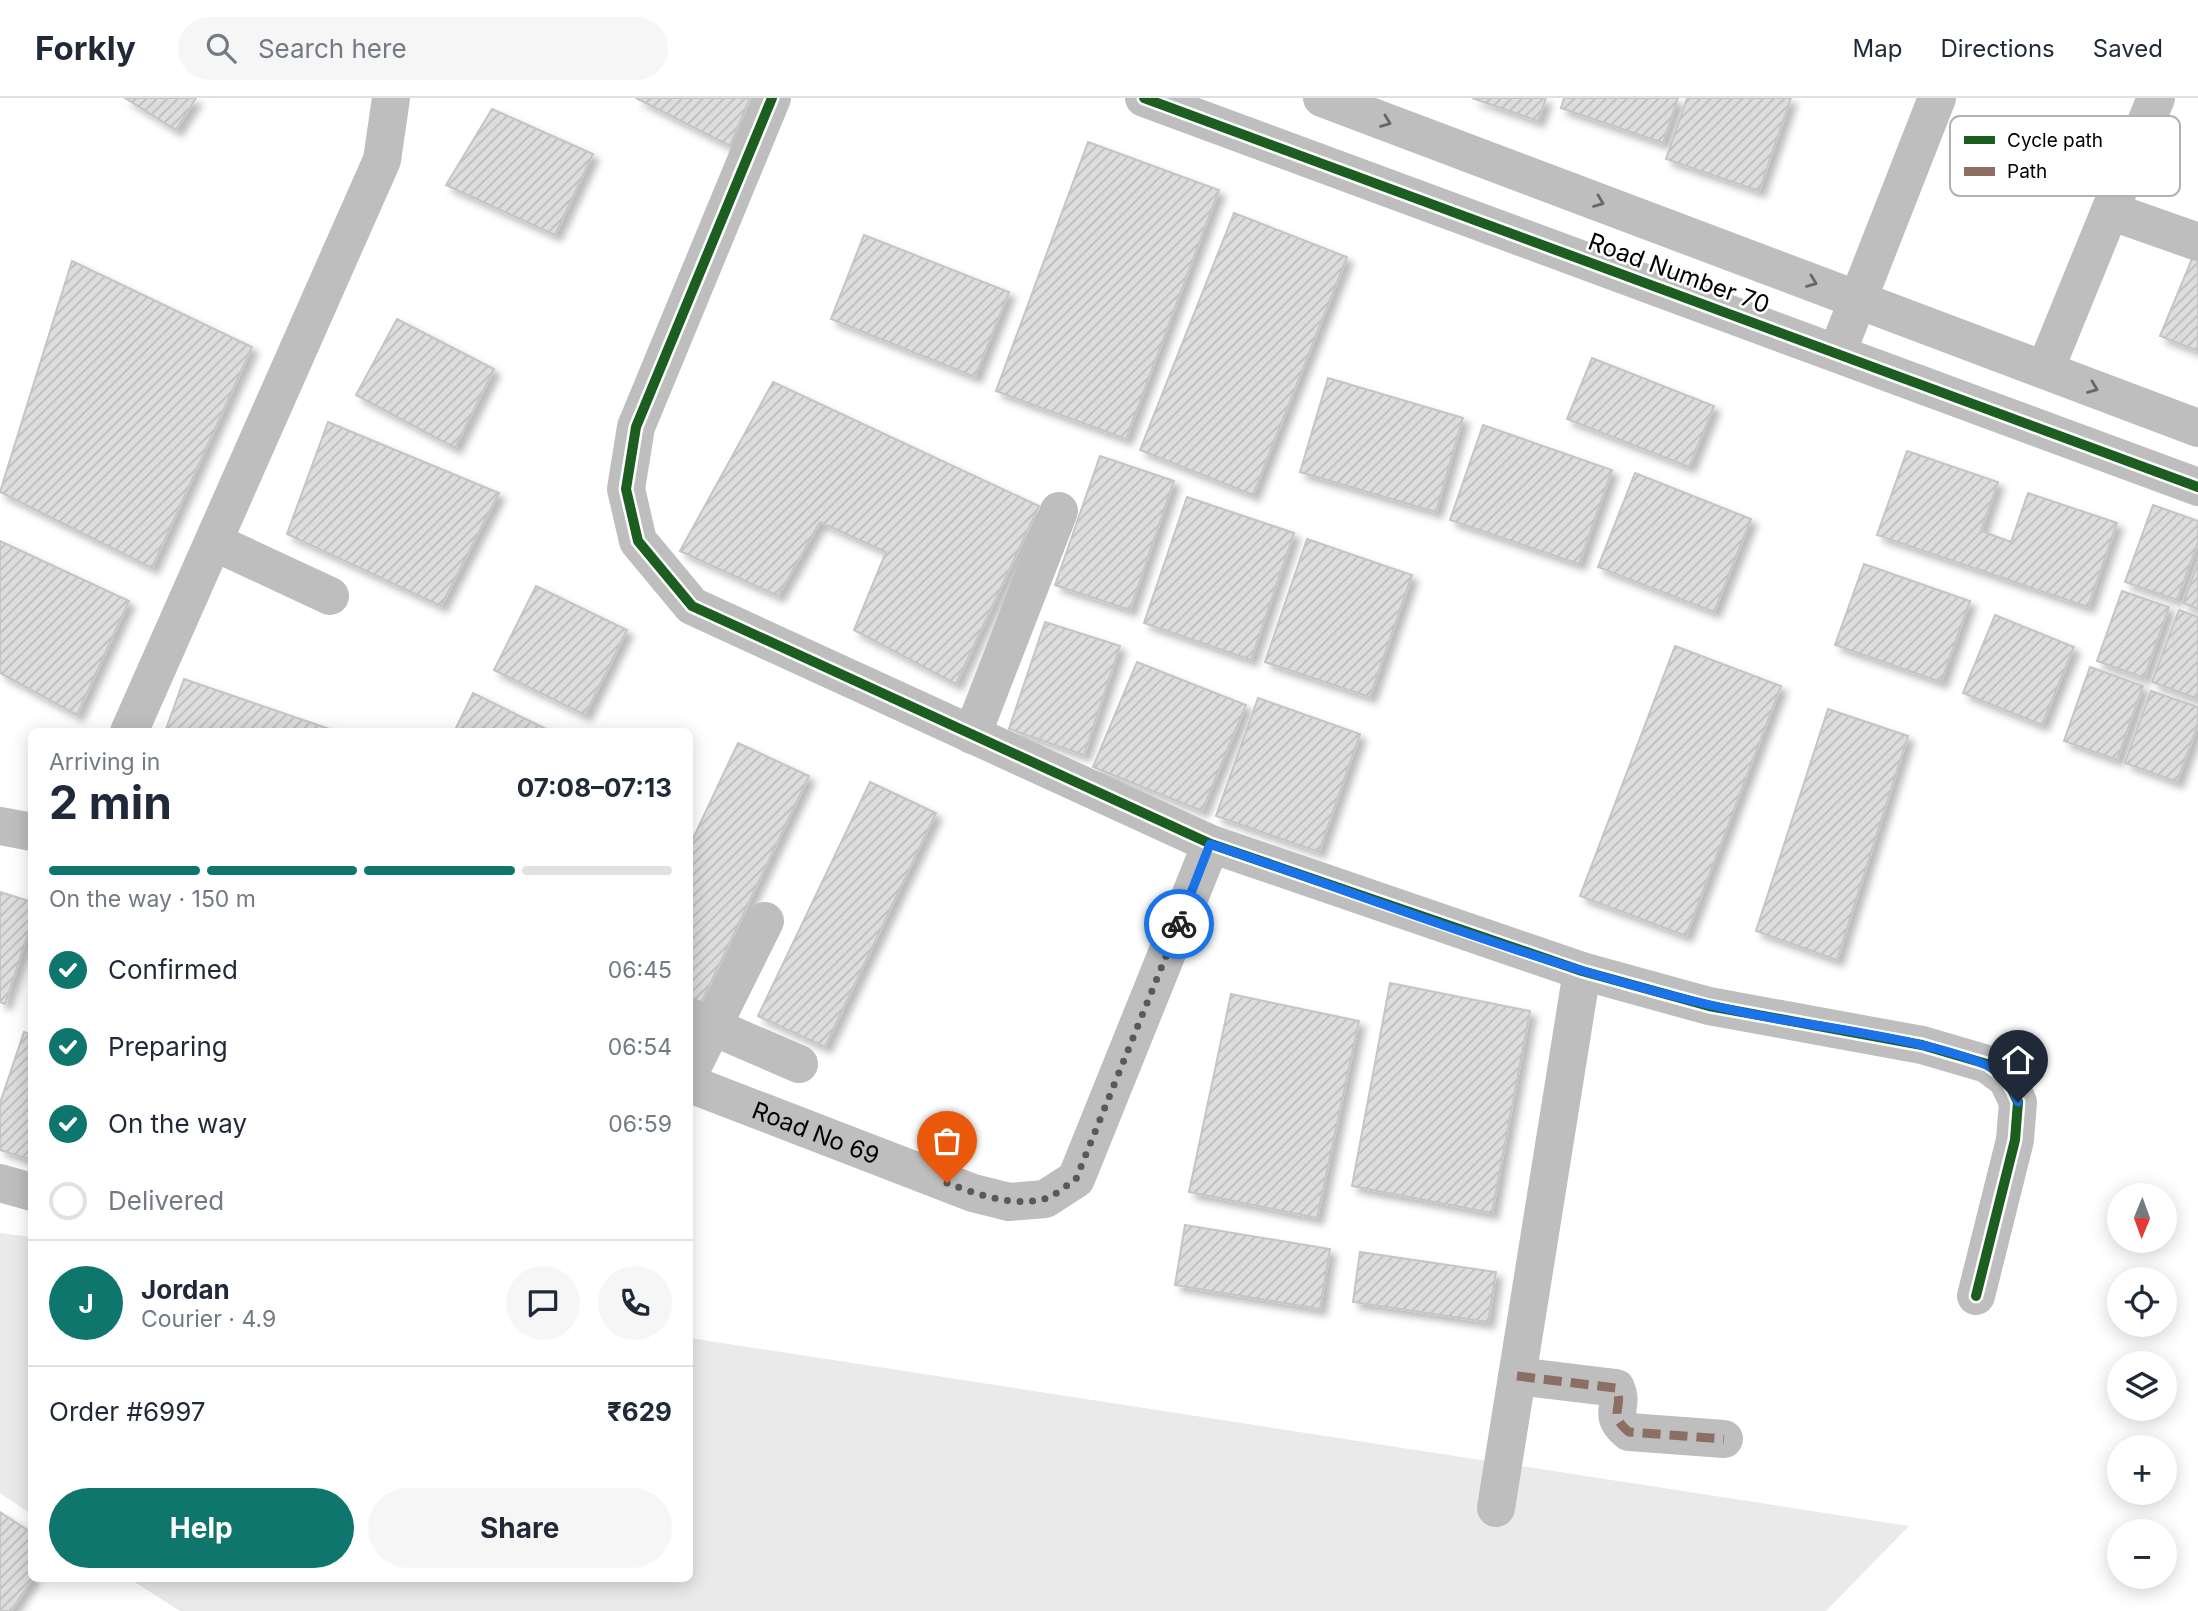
<!DOCTYPE html>
<meta charset="utf-8">
<style>
:root{--surface:#fff;--page:#f6f6f7;--text:#1f2937;--muted:#747a83;--line:#e0e1e3;--accent:#0f766e}
body{margin:0;font-family:Inter,sans-serif;background:var(--page);color:var(--text);height:100vh;display:flex;flex-direction:column;font-size:26px;white-space:nowrap}
*{box-sizing:border-box;margin:0}
p{font-size:23px;color:var(--muted)}
.icon{flex:none;width:38px;height:38px;fill:none;stroke:currentColor;stroke-width:2;stroke-linecap:round;stroke-linejoin:round}
.map{position:relative;flex:1;overflow:hidden}
.details{position:absolute;left:28px;top:630px;width:665px;height:854px;display:flex;flex-direction:column;background:var(--surface);border-radius:10px;box-shadow:0 4px 18px #0003}
.details>*{flex:none}
.needle{width:46px;rotate:181deg}
.fabs{position:absolute;left:2107px;top:1085px;display:grid;gap:14px}
.fabs a{display:grid;place-items:center;width:70px;height:70px;border-radius:50%;background:var(--surface);box-shadow:0 4px 18px #0003;font-size:35px}
.pin{position:absolute;display:grid;place-items:center;width:60px;height:60px;color:#fff;margin:-72px -30px;border-radius:50% 50% 50% 0;rotate:-45deg;box-shadow:0 0 7px #0007}
.pin .icon{rotate:45deg}
.courier{position:absolute;display:grid;place-items:center;width:70px;height:70px;margin:-35px;border:5px solid #1a73e8;border-radius:50%;background:#fff;color:#222;box-shadow:0 2px 9px #0007}
.head em{font-style:normal;font-weight:700}
.head div{display:flex;flex-direction:column-reverse}
.head{display:flex;align-items:center;justify-content:space-between;height:119px;padding:0 21px}
h1{font-size:46px;font-weight:700;line-height:52px}
.bar{display:grid;grid-template-columns:repeat(4,1fr);gap:10px 7px;align-content:center;height:84px;padding:0 21px}
.bar i{height:9px;border-radius:5px;background:var(--line)}
.bar .active{background:var(--accent)}
.bar p{grid-column:span 4}
.line{display:flex;align-items:center;gap:18px;padding:0 21px;border-top:2px solid var(--line)}
.line div{flex:1}
.round{display:grid;place-items:center;flex:none;width:74px;height:74px;border-radius:37px;background:var(--page)}
ol{padding:0 21px;list-style:none}
li{display:flex;align-items:center;gap:21px;height:77px}
li p{margin-inline-start:auto}
li .icon{padding:7px;border-radius:50%;background:var(--accent);color:#fff;stroke-width:4}
li:last-child{color:var(--muted)}
li i{width:38px;height:38px;border:4px solid var(--line);border-radius:50%}
.cta{display:flex;gap:14px;margin-top:auto;padding:14px 21px}
.cta a{flex:1;height:80px;border-radius:42px;background:var(--accent);color:#fff;font-size:28px;font-weight:700;line-height:80px;text-align:center}
.cta a+a{background:var(--page);color:var(--text)}
header{display:flex;align-items:center;gap:42px;box-sizing:border-box;height:98px;padding:0 35px;background:var(--surface);border-bottom:2px solid var(--line)}
header strong{font-size:33px}
nav{display:flex;gap:38px;margin-inline-start:auto;font-size:24px}
.search{width:490px;height:63px;background:var(--page);display:flex;align-items:center;gap:18px;box-sizing:border-box;padding:0 24px;border-radius:38px;color:var(--muted);font-size:26px}
.map>svg:first-child{display:block}
</style>
<header>
<strong>Forkly</strong>
<div class="search"><svg class="icon" aria-label="search" viewBox="0 0 24 24"><circle cx="10" cy="10" r="6"/><path d="M15 15l6 6"/></svg>Search here</div>
<nav><a>Map</a><a>Directions</a><a>Saved</a></nav>
</header>
<div class="map">
<svg width="2198" height="1513" viewBox="0 0 2198 1513">
<defs>
<pattern id="building-hatch" width="6" height="6" patternUnits="userSpaceOnUse" patternTransform="scale(1.75)"><rect width="6" height="6" fill="#ddd"/><path d="M-1 1l2-2M0 6l6-6M5 7l2-2" fill="none" stroke="#bcbcbc"/></pattern>
<filter id="shadow"><feDropShadow dx="6" dy="6" stdDeviation="3.5" flood-color="#0004"/></filter>
</defs>
<rect width="100%" height="100%" fill="#fff"/>
<g fill="#eaeaea">
<polygon points="0,1135 31,1139 31,1416 0,1395"/>
<polygon points="690,1240 1909,1428 1826,1513 180,1513 130,1481 690,1480"/>
</g>
<g fill="url(#building-hatch)" stroke="#c5c5c5" stroke-width="2" filter="url(#shadow)">
<polygon points="125,0 196,0 176,32"/>
<polygon points="636,0 750,0 730,48"/>
<polygon points="1472,0 1546,0 1538,23"/>
<polygon points="1564,0 1678,0 1663,45 1561,10"/>
<polygon points="1687,0 1791,0 1759,93 1666,61"/>
<polygon points="492,11 593,56 555,137 446,87"/>
<polygon points="1088,44 1219,92 1126,341 996,293"/>
<polygon points="1234,115 1347,159 1253,397 1140,352"/>
<polygon points="864,137 1009,194 975,279 831,221"/>
<polygon points="2196,151 2198,152 2198,253 2160,238"/>
<polygon points="72,163 252,249 152,470 0,394"/>
<polygon points="397,221 494,271 455,350 356,297"/>
<polygon points="1592,260 1714,308 1689,369 1567,321"/>
<polygon points="1328,280 1463,320 1436,414 1300,374"/>
<polygon points="773,284 1039,408 956,586 854,532 886,454 820,424 778,498 680,453"/>
<polygon points="328,324 499,395 441,508 287,436"/>
<polygon points="1483,327 1612,372 1579,466 1450,422"/>
<polygon points="1907,353 1998,384 1981,433 2011,444 2028,395 2117,425 2088,509 1877,437"/>
<polygon points="1100,358 1174,383 1130,512 1055,487"/>
<polygon points="1635,375 1751,421 1714,514 1598,469"/>
<polygon points="1187,399 1294,435 1251,562 1144,525"/>
<polygon points="2153,407 2198,423 2198,444 2177,502 2125,484"/>
<polygon points="1307,441 1412,477 1370,599 1265,564"/>
<polygon points="0,443 129,503 77,617 0,575"/>
<polygon points="2198,465 2198,511 2183,505"/>
<polygon points="1864,466 1970,503 1941,584 1835,547"/>
<polygon points="536,488 627,532 585,617 494,572"/>
<polygon points="2122,493 2169,509 2144,580 2097,563"/>
<polygon points="2179,512 2198,519 2198,601 2152,584"/>
<polygon points="1995,517 2074,549 2042,627 1963,595"/>
<polygon points="1045,524 1120,548 1084,657 1009,631"/>
<polygon points="1675,548 1781,588 1686,838 1580,798"/>
<polygon points="1137,564 1246,607 1202,713 1093,669"/>
<polygon points="2090,569 2143,588 2117,662 2064,643"/>
<polygon points="184,581 338,634 165,634"/>
<polygon points="2151,593 2198,609 2198,626 2177,684 2125,665"/>
<polygon points="473,595 552,634 454,634"/>
<polygon points="1258,600 1360,636 1319,754 1216,718"/>
<polygon points="1828,611 1908,638 1837,862 1756,833"/>
<polygon points="738,645 809,678 701,905 690,900 690,747"/>
<polygon points="870,684 936,715 825,949 758,918"/>
<polygon points="0,794 32,804 32,824 5,906 0,904"/>
<polygon points="1390,885 1530,913 1492,1115 1352,1088"/>
<polygon points="1231,896 1359,923 1317,1120 1189,1094"/>
<polygon points="24,934 32,937 32,1062 0,1052 0,1005"/>
<polygon points="1185,1127 1330,1151 1320,1211 1175,1187"/>
<polygon points="1360,1154 1496,1174 1488,1224 1353,1204"/>
<polygon points="0,1414 32,1435 32,1480 33,1480 11,1513 0,1513"/>
</g>
<g fill="none" stroke-linecap="round" stroke-linejoin="round">
<g stroke="#bebebe" stroke-width="38">
<polyline points="772,0 636,329 626,391 638,443 692,508 1211,746 1582,873 1709,908 1922,947 1987,966 2007,981 2018,1004 2015,1042 1976,1198"/>
<polyline points="1144,0 2198,389"/>
<polyline points="1322,0 2198,330"/>
<polyline points="2110,113 2198,144"/>
<polyline points="1837,255 1937,0"/>
<polyline points="2045,272 2156,0"/>
<polyline points="214,444 330,498"/>
<polyline points="129,634 382,62 391,0"/>
<polyline points="972,637 1059,413"/>
<polyline points="0,728 32,734"/>
<polyline points="690,919 799,966"/>
<polyline points="690,974 765,823"/>
<path id="s1" d="M690,986L973,1095L1009,1104L1045,1101L1076,1081L1211,746"/>
<polyline points="0,1085 32,1094"/>
<path d="M1517,1278L1616,1290C1625,1310 1606,1315 1629,1334L1724,1341"/>
<polyline points="1496,1410 1582,873"/>
</g>
<path stroke="#8d6e63" stroke-width="9" stroke-dasharray="18 9" stroke-linecap="butt" d="M1517,1278L1616,1290C1625,1310 1606,1315 1629,1334L1724,1341"/>
<defs>
<g id="cycleway">
<polyline points="772,0 636,329 626,391 638,443 692,508 1211,746 1582,873 1709,908 1922,947 1987,966 2007,981 2018,1004 2015,1042 1976,1198"/>
<polyline points="1144,0 2198,389"/>
</g>
</defs>
<use href="#cycleway" stroke="#fff" stroke-width="15"/>
<use href="#cycleway" stroke="#1b5e20" stroke-width="10"/>
</g>
<defs><path id="oneway-chevron" d="M-2-3.5L2.5 0L-2 3.5" fill="none" stroke-width="1.6" stroke-linecap="round" stroke-linejoin="round" transform="scale(1.75)"/></defs>
<g stroke="#686868">
<use href="#oneway-chevron" transform="translate(1386 24) rotate(21)"/>
<use href="#oneway-chevron" transform="translate(1599 104) rotate(21)"/>
<use href="#oneway-chevron" transform="translate(1812 184) rotate(21)"/>
<use href="#oneway-chevron" transform="translate(2093 290) rotate(21)"/>
</g>
<g fill="none" stroke-linecap="round" stroke-linejoin="round">
<path stroke="#595959" stroke-width="7" stroke-dasharray="0 12.6" d="M947,1085C977,1096 1011,1109 1044,1101C1055,1098 1067,1087 1076,1081L1179,826"/>
<path stroke="#1a73e8" stroke-width="9" d="M1179,826L1210,746C1398,809 1583,885 1777,921C1825,929 1977,949 2006,980C2012,986 2014,997 2018,1004"/>
</g>
<g text-anchor="middle" dominant-baseline="central" stroke-width="5" stroke-linejoin="round" paint-order="stroke">
<g font-size="24" fill="#000" stroke="#fff">
<text transform="translate(1679 175) rotate(20)">Road Number 70</text>
<text stroke="none"><textPath href="#s1" startOffset="135">Road No 69</textPath></text>
</g>
</g>
<rect x="1950" y="18" width="230" height="80" rx="10" fill="#fff" stroke="#b2b2b2" stroke-width="2"/>
<rect x="1964" y="38" width="31" height="8" fill="#1b5e20"/>
<rect x="1964" y="69" width="31" height="9" fill="#8d6e63"/>
<g font-size="19" fill="#000">
<text x="2007" y="49">Cycle path</text>
<text x="2007" y="80">Path</text>
</g>
</svg>
<div class="fabs">
<a><svg class="needle" viewBox="-14 -14 28 28"><path d="M0-13l5 13h-10z" fill="#e53935"/><path d="M0 13l5-13h-10z" fill="#747a83"/></svg></a>
<a><svg class="icon" aria-label="locate" viewBox="0 0 24 24"><circle cx="12" cy="12" r="6"/><path d="M12 2v4M12 18v4M2 12h4M18 12h4"/></svg></a>
<a><svg class="icon" aria-label="layers" viewBox="0 0 24 24"><path d="M12 4l9 5-9 5-9-5zM3 14l9 5 9-5"/></svg></a>
<a>+</a>
<a>−</a>
</div>
<div class="pin" style="left:947px;top:1085px;background:#ea580c"><svg class="icon" aria-label="bag" viewBox="0 0 24 24"><path d="M5 8h14l-1 12H6zM9 8a3 3 0 0 1 6 0"/></svg></div>
<div class="pin" style="left:2018px;top:1004px;background:#1f2937"><svg class="icon" aria-label="home" viewBox="0 0 24 24"><path d="M3 11l9-7 9 7M6 9v11h12V9"/></svg></div>
<div class="courier" style="left:1179px;top:826px"><svg class="icon" aria-label="bike" viewBox="0 0 24 24"><circle cx="6" cy="16" r="4"/><circle cx="18" cy="16" r="4"/><path d="M6 16l4-8h5l3 8M10 8l3 8H6M13 5h3"/></svg></div>
<section class="details">
<div class="head"><div><h1>2 min</h1><p>Arriving in</p></div><em>07:08–07:13</em></div>
<div class="bar"><i class="active"></i><i class="active"></i><i class="active"></i><i></i><p>On the way · 150 m</p></div>
<ol>
<li><svg class="icon" aria-label="check" viewBox="0 0 24 24"><path d="M5 12l5 5 9-10"/></svg>Confirmed<p>06:45</p></li>
<li><svg class="icon" aria-label="check" viewBox="0 0 24 24"><path d="M5 12l5 5 9-10"/></svg>Preparing<p>06:54</p></li>
<li><svg class="icon" aria-label="check" viewBox="0 0 24 24"><path d="M5 12l5 5 9-10"/></svg>On the way<p>06:59</p></li>
<li><i></i>Delivered</li>
</ol>
<div class="line" style="height:126px"><b class="round" style="background:var(--accent);color:#fff">J</b><div><b>Jordan</b><p>Courier · 4.9</p></div><a class="round"><svg class="icon" aria-label="chat" viewBox="0 0 24 24"><path d="M4 5h16v11H9l-5 4z"/></svg></a><a class="round"><svg class="icon" aria-label="phone" viewBox="0 0 24 24"><path d="M5 4h4l2 5-3 2q2 4 5 5l2-3 5 2v4C11 20 4 13 5 4z"/></svg></a></div>
<div class="line" style="height:91px"><div>Order #6997</div><b>₹629</b></div>
<div class="cta"><a>Help</a><a>Share</a></div>
</section>
</div>
